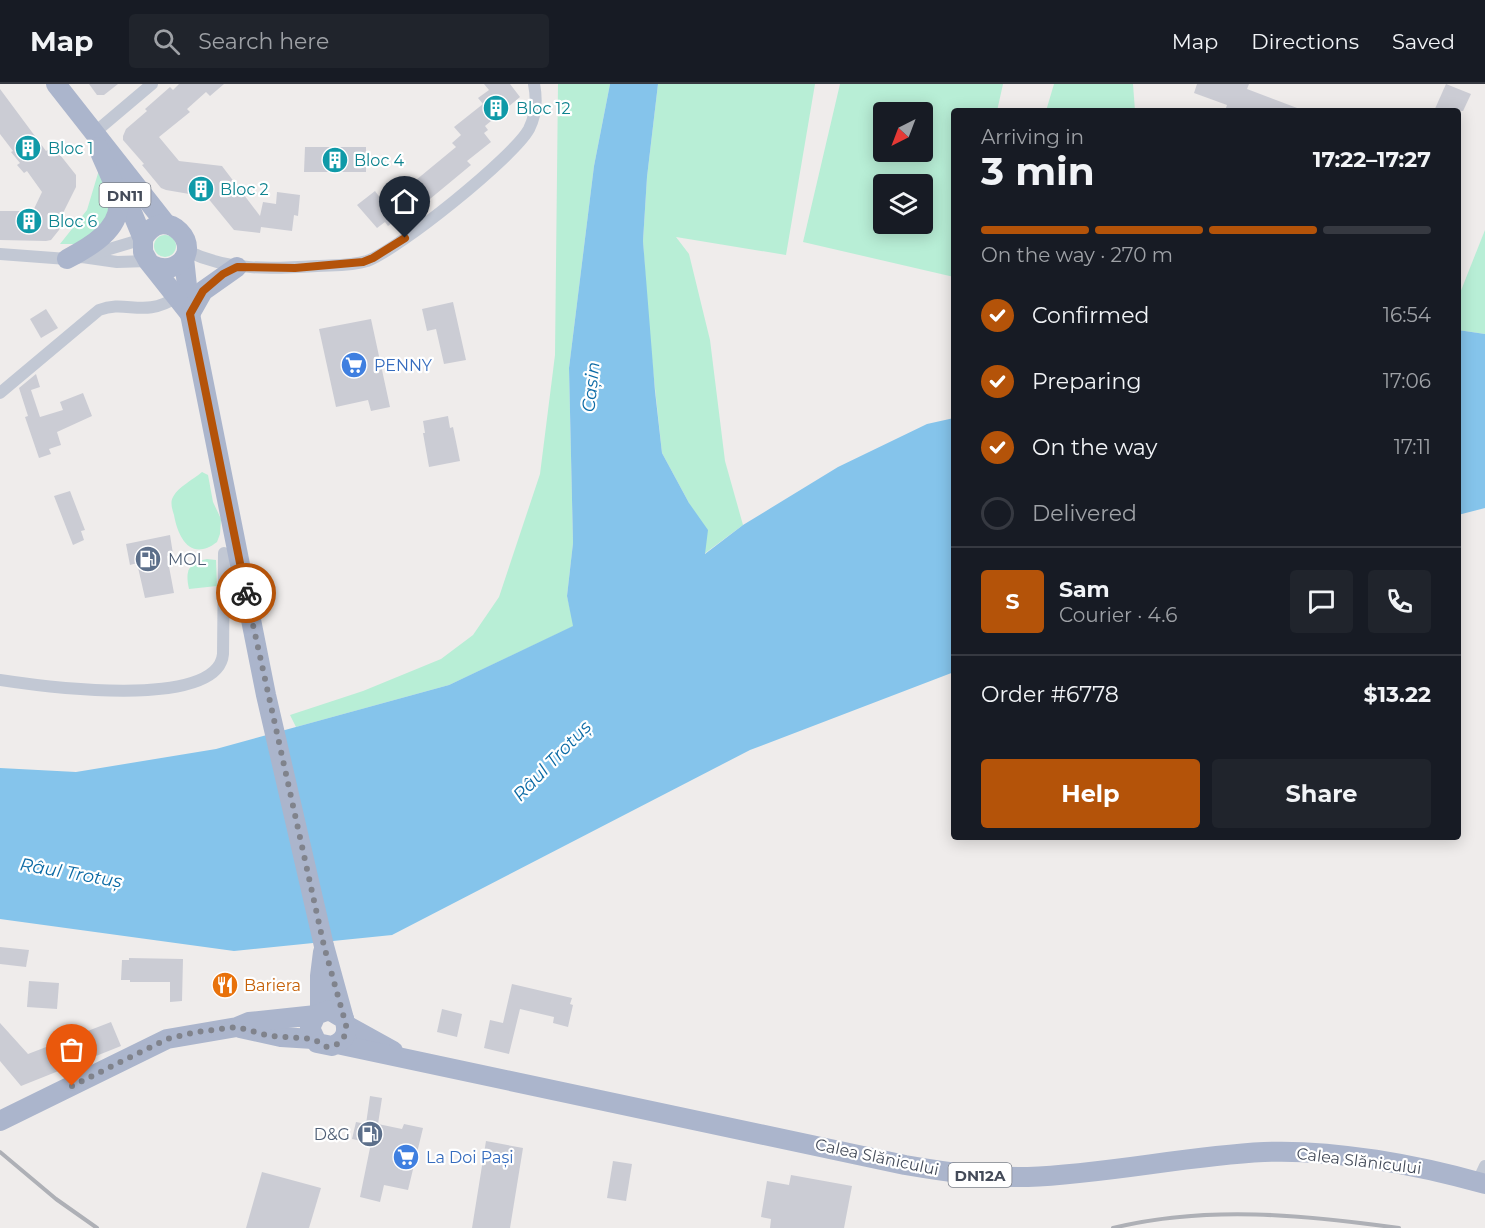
<!DOCTYPE html>
<meta charset="utf-8">
<style>
:root{--surface:#171b24;--page:#20242c;--text:#f1f3f6;--muted:#9ea1a6;--line:#363941;--accent:#b45309}
body{margin:0;font-family:Montserrat,sans-serif;background:var(--page);color:var(--text);height:100vh;display:flex;flex-direction:column;font-size:22px;white-space:nowrap}
*{box-sizing:border-box;margin:0}
p{font-size:20px;color:var(--muted)}
.icon{flex:none;width:33px;height:33px;fill:none;stroke:currentColor;stroke-width:2;stroke-linecap:round;stroke-linejoin:round}
.map{position:relative;flex:1;overflow:hidden}
.side{position:absolute;left:951px;top:24px;width:510px;height:732px;display:flex;flex-direction:column;background:var(--surface);border-radius:6px;box-shadow:0 3px 15px #0003}
.side>*{flex:none}
.needle{width:39px;rotate:222deg}
.tools{position:absolute;left:873px;top:18px;display:grid;gap:12px}
.tools a{display:grid;place-items:center;width:60px;height:60px;border-radius:6px;background:var(--surface);box-shadow:0 3px 15px #0003;font-size:30px}
.pin{position:absolute;display:grid;place-items:center;width:51px;height:51px;color:#fff;margin:-62px -26px;border-radius:50% 50% 50% 0;rotate:-45deg;box-shadow:0 0 6px #0007}
.pin .icon{rotate:45deg}
.courier{position:absolute;display:grid;place-items:center;width:60px;height:60px;margin:-30px;border:4px solid #b45309;border-radius:50%;background:#fff;color:#222;box-shadow:0 2px 8px #0007}
.summary em{font-style:normal;font-weight:700}
.summary div{display:flex;flex-direction:column-reverse}
.summary{display:flex;align-items:center;justify-content:space-between;height:102px;padding:0 30px}
h1{font-size:39px;font-weight:700;line-height:45px}
.bar{display:grid;grid-template-columns:repeat(4,1fr);gap:9px 6px;align-content:center;height:72px;padding:0 30px}
.bar i{height:8px;border-radius:4px;background:var(--line)}
.bar .selected{background:var(--accent)}
.bar p{grid-column:span 4}
.line{display:flex;align-items:center;gap:15px;padding:0 30px;border-top:2px solid var(--line)}
.line div{flex:1}
.round{display:grid;place-items:center;flex:none;width:63px;height:63px;border-radius:6px;background:var(--page)}
ol{padding:0 30px;list-style:none}
li{display:flex;align-items:center;gap:18px;height:66px}
li p{margin-inline-start:auto}
li .icon{padding:6px;border-radius:50%;background:var(--accent);color:#fff;stroke-width:4}
li:last-child{color:var(--muted)}
li i{width:33px;height:33px;border:3px solid var(--line);border-radius:50%}
.cta{display:flex;gap:12px;margin-top:auto;padding:12px 30px}
.cta a{flex:1;height:69px;border-radius:6px;background:var(--accent);color:#fff;font-size:24px;font-weight:700;line-height:69px;text-align:center}
.cta a+a{background:var(--page);color:var(--text)}
header{display:flex;align-items:center;gap:36px;box-sizing:border-box;height:84px;padding:0 30px;background:var(--surface);border-bottom:2px solid var(--line)}
header strong{font-size:28px}
nav{display:flex;gap:33px;margin-inline-start:auto;font-size:21px}
.search{width:420px;height:54px;background:var(--page);display:flex;align-items:center;gap:15px;box-sizing:border-box;padding:0 21px;border-radius:6px;color:var(--muted);font-size:22px}
.map>svg:first-child{display:block}
</style>
<header>
<strong>Map</strong>
<div class="search"><svg class="icon" aria-label="search" viewBox="0 0 24 24"><circle cx="10" cy="10" r="6"/><path d="M15 15l6 6"/></svg>Search here</div>
<nav><a>Map</a><a>Directions</a><a>Saved</a></nav>
</header>
<div class="map">
<svg width="1485" height="1144" viewBox="0 0 1485 1144">
<rect width="100%" height="100%" fill="#efeceb"/>
<g fill="#b8eed6" fill-rule="evenodd">
<polygon points="558,0 610,0 594,82 569,284 573,459 567,512 574,542 449,601 296,643 290,631 363,607 441,575 473,551 499,513 540,390 555,271"/>
<polygon points="658,0 815,0 786,171 676,153 689,170 710,256 725,377 743,441 704,470 689,419 662,369 649,249 643,157 647,93"/>
<path d="M840,0H1003L997,27H954V193L803,158ZM884,28H922V68H884ZM884,100H922V140H884Z"/>
<polygon points="1054,0 1133,0 1135,27 1046,27"/>
<polygon points="99,86 111,108 107,137 80,160 60,160 87,126"/>
<polygon points="1485,146 1485,250 1458,246 1458,214"/>
<circle cx="165" cy="162" r="11"/>
<path d="M202,388L208,391L213,418L221,435L220,450L217,458C191,478 178,454 174,431C172,425 170,418 173,413C178,403 194,395 202,388Z"/>
<path d="M207,475L216,476L217,502L189,505C185,487 188,478 207,475Z"/>
</g>
<g fill="#85c4eb">
<polygon points="610,0 658,0 647,93 643,157 655,307 662,369 689,419 708,446 705,470 743,441 838,383 927,340 954,334 954,588 750,666 392,851 234,867 0,835 0,684 76,688 216,665 449,601 573,542 567,512 573,459 569,284 594,82"/>
<polygon points="1458,246 1485,250 1485,424 1458,431"/>
</g>
<g fill="#cbccd4">
<polygon points="89,0 118,0 104,11 97,11"/>
<polygon points="179,0 224,0 210,12 206,8 187,25 190,28 159,53 179,77 222,82 260,132 263,118 276,120 277,108 300,111 298,132 294,131 292,147 261,143 260,149 234,146 207,113 166,106 161,104 142,81 144,80 123,56 123,52 126,45 147,27 145,25 170,3 173,6"/>
<polygon points="484,0 510,0 520,13 485,42 488,46 484,49 491,58 467,77 471,81 407,134 404,130 388,142 385,138 377,144 357,121 375,107 381,115 388,109 393,115 456,63 452,59 461,51 454,43 483,20 478,14 489,6"/>
<polygon points="1197,0 1249,0 1247,5 1305,27 1225,27 1227,21 1194,9"/>
<polygon points="1446,0 1471,10 1463,27 1434,27"/>
<polygon points="0,5 46,67 53,62 76,91 76,103 58,139 61,140 59,146 51,156 46,157 0,156 0,127 33,127 42,108 27,87 24,89 17,81 20,79 11,68 13,67 0,50"/>
<polygon points="305,63 366,63 366,88 304,88"/>
<polygon points="453,218 466,276 444,280 436,245 427,247 422,225"/>
<polygon points="46,225 58,244 41,254 30,235"/>
<polygon points="371,235 390,323 371,327 368,316 336,323 319,245"/>
<polygon points="36,290 40,303 31,306 40,333 63,326 60,318 83,309 92,332 57,348 61,361 49,365 51,370 39,374 25,333 28,332 19,304"/>
<polygon points="448,332 450,344 453,343 460,377 429,383 423,349 425,349 423,337"/>
<polygon points="70,407 85,446 81,447 84,456 73,461 54,412"/>
<polygon points="170,451 173,470 167,472 174,509 145,514 137,479 130,481 126,460"/>
<polygon points="0,863 29,866 26,883 0,880"/>
<polygon points="129,874 183,875 182,917 170,918 170,898 130,898 130,896 121,896 122,876 129,876"/>
<polygon points="29,897 59,899 57,925 27,923"/>
<polygon points="512,900 572,914 570,920 573,921 568,943 553,939 554,933 520,925 509,970 484,964 490,936 503,939"/>
<polygon points="442,925 462,930 457,953 437,948"/>
<polygon points="111,938 121,962 21,1002 0,977 0,939 28,970"/>
<polygon points="370,1012 382,1014 378,1040 402,1045 404,1040 423,1044 408,1106 384,1101 380,1118 360,1113 371,1059 352,1055 356,1038 366,1040"/>
<polygon points="486,1057 523,1064 510,1144 472,1144"/>
<polygon points="613,1077 632,1080 626,1117 607,1114"/>
<polygon points="262,1088 321,1104 309,1144 246,1144"/>
<polygon points="791,1091 852,1102 844,1144 770,1144 771,1135 761,1133 767,1097 789,1101"/>
</g>
<g fill="none" stroke-linecap="round" stroke-linejoin="round">
<g stroke="#c2c8d4" stroke-width="12">
<polyline points="94,49 152,0"/>
<path d="M187,167C228,187 272,185 317,182C333,181 351,182 367,177C398,166 514,73 529,45C536,31 537,15 534,0"/>
<polyline points="0,170 67,175 82,173 117,178 148,177"/>
<polyline points="86,172 143,155"/>
<path d="M0,309L99,226C127,215 143,235 177,213"/>
<path d="M0,596C39,602 218,627 223,570L224,469"/>
<polyline points="1478,1097 1485,1082"/>
</g>
<g stroke="#abb5cc" stroke-width="20">
<polyline points="56,0 166,140"/>
<polyline points="122,104 143,155"/>
<polyline points="184,174 190,230 266,611 324,862 344,935"/>
<path d="M67,175C88,164 123,145 118,115C115,98 104,80 98,63"/>
<path d="M152,181C160,185 167,186 175,182C208,165 165,116 143,155V168L148,177L190,230"/>
<polyline points="190,230 203,207 237,183"/>
<polyline points="320,928 320,892 323,868"/>
<polyline points="346,941 393,967"/>
<polyline points="240,944 281,953 313,955"/>
<path d="M337,960L905,1081C946,1088 987,1094 1028,1093C1107,1090 1185,1072 1264,1068C1333,1065 1419,1081 1485,1100"/>
<path d="M0,1037L167,955L237,943L249,938L316,931L329,926L344,935C349,948 345,957 332,962L317,959L310,944L316,931"/>
</g>
<g stroke="#aeb0b6" stroke-width="4">
<polyline points="0,1068 56,1115 97,1144"/>
<path d="M1113,1144C1207,1121 1304,1131 1399,1144"/>
</g>
</g>
<g fill="none" stroke-linecap="round" stroke-linejoin="round">
<path stroke="#80838c" stroke-width="6" stroke-dasharray="0 10.8" d="M72,1002L167,955L196,948L237,943L270,952L313,955L327,963C340,962 347,953 346,941L324,862L246,509"/>
<polyline stroke="#b45309" stroke-width="8" points="246,509 190,230 203,207 223,190 237,183 295,184 363,178 373,174 405,154"/>
</g>
<defs>
<symbol id="building-disc" viewBox="-11 -11 22 22"><circle r="9.5" fill="#0f9aa8" stroke="#fff"/><path d="M-4-6H4V6H1V3H-1V6H-4ZM-2.5-4.3h1.7v1.8h-1.7ZM.8-4.3h1.7v1.8H.8ZM-2.5-1h1.7V.8h-1.7ZM.8-1h1.7V.8H.8Z" fill="#fff"/></symbol>
<symbol id="supermarket-disc" viewBox="-11 -11 22 22"><circle r="9.5" fill="#3f7fe0" stroke="#fff"/><path d="M-6-5.5h2.5l.6 2H6L4.5 2H-2.5L-4.4-4H-6ZM-1.5 3.2a1.3 1.3 0 1 0 .1 0ZM3 3.2a1.3 1.3 0 1 0 .1 0Z" fill="#fff"/></symbol>
<symbol id="fuel-disc" viewBox="-11 -11 22 22"><circle r="9.5" fill="#5c6f8a" stroke="#fff"/><path d="M-5.5-6h7V0h2V4h1.3V-2.5L3-4.5l.8-.8L6-3V5H2.5V1h-1V6h-7ZM-4.2-4.7v3.2H.2V-4.7Z" fill="#fff"/></symbol>
<symbol id="restaurant-disc" viewBox="-11 -11 22 22"><circle r="9.5" fill="#e8710a" stroke="#fff"/><path d="M-5-6h1v4h1v-4h1v4h1v-4h1v5L-1.5 .5V6h-2V.5L-5-1ZM5-6V6H3V1.5H1.5Q1.5-4 5-6Z" fill="#fff"/></symbol>
</defs>
<g fill-rule="evenodd">
<use href="#building-disc" x="481" y="9" width="30" height="30"/>
<use href="#building-disc" x="13" y="49" width="30" height="30"/>
<use href="#building-disc" x="320" y="61" width="30" height="30"/>
<use href="#building-disc" x="186" y="90" width="30" height="30"/>
<use href="#building-disc" x="14" y="122" width="30" height="30"/>
<use href="#supermarket-disc" x="339" y="266" width="30" height="30"/>
<use href="#fuel-disc" x="133" y="460" width="30" height="30"/>
<use href="#restaurant-disc" x="210" y="886" width="30" height="30"/>
<use href="#fuel-disc" x="355" y="1035" width="30" height="30"/>
<use href="#supermarket-disc" x="391" y="1058" width="30" height="30"/>
</g>
<g text-anchor="middle" dominant-baseline="central" stroke-width="4.5" stroke-linejoin="round" paint-order="stroke">
<g fill="#fff" stroke="#7c818b" stroke-width="1.5">
<rect x="99.5" y="99" width="51" height="24" rx="4.5"/>
<rect x="948.5" y="1079" width="63" height="24" rx="4.5"/>
</g>
<g font-size="15" font-weight="bold" fill="#444b59">
<text x="125" y="111">DN11</text>
<text x="980" y="1091">DN12A</text>
</g>
<g font-size="16" fill="#0d838f" stroke="#fff" text-anchor="start">
<text x="516" y="24">Bloc 12</text>
<text x="48" y="64">Bloc 1</text>
<text x="354" y="76">Bloc 4</text>
<text x="220" y="105">Bloc 2</text>
<text x="48" y="137">Bloc 6</text>
</g>
<g font-size="16" fill="#366cbe" stroke="#fff" text-anchor="start">
<text x="374" y="281">PENNY</text>
<text x="426" y="1073">La Doi Pași</text>
</g>
<g font-size="16" fill="#4e5e75" stroke="#fff" text-anchor="start">
<text x="168" y="475">MOL</text>
<text x="350" y="1050" text-anchor="end">D&amp;G</text>
</g>
<g font-size="16" fill="#c56008" stroke="#fff" text-anchor="start">
<text x="244" y="901">Bariera</text>
</g>
<g font-size="16" fill="#444b59" stroke="#fff">
<text transform="translate(877 1073) rotate(12)">Calea Slănicului</text>
<text transform="translate(1359 1077) rotate(7)">Calea Slănicului</text>
</g>
<g font-size="18" font-style="italic" fill="#0b6aa5" stroke="#fff">
<text transform="translate(591 303) rotate(-84)">Cașin</text>
<text transform="translate(552 677) rotate(-46)">Râul Trotuș</text>
<text transform="translate(71 789) rotate(10)">Râul Trotuș</text>
</g>
</g>
</svg>
<div class="tools">
<a><svg class="needle" viewBox="-14 -14 28 28"><path d="M0-13l5 13h-10z" fill="#e53935"/><path d="M0 13l5-13h-10z" fill="#9ea1a6"/></svg></a>
<a><svg class="icon" aria-label="layers" viewBox="0 0 24 24"><path d="M12 4l9 5-9 5-9-5zM3 14l9 5 9-5"/></svg></a>
</div>
<div class="pin" style="left:72px;top:1002px;background:#ea580c"><svg class="icon" aria-label="bag" viewBox="0 0 24 24"><path d="M5 8h14l-1 12H6zM9 8a3 3 0 0 1 6 0"/></svg></div>
<div class="pin" style="left:405px;top:154px;background:#1f2937"><svg class="icon" aria-label="home" viewBox="0 0 24 24"><path d="M3 11l9-7 9 7M6 9v11h12V9"/></svg></div>
<div class="courier" style="left:246px;top:509px"><svg class="icon" aria-label="bike" viewBox="0 0 24 24"><circle cx="6" cy="16" r="4"/><circle cx="18" cy="16" r="4"/><path d="M6 16l4-8h5l3 8M10 8l3 8H6M13 5h3"/></svg></div>
<section class="side">
<div class="summary"><div><h1>3 min</h1><p>Arriving in</p></div><em>17:22–17:27</em></div>
<div class="bar"><i class="selected"></i><i class="selected"></i><i class="selected"></i><i></i><p>On the way · 270 m</p></div>
<ol>
<li><svg class="icon" aria-label="check" viewBox="0 0 24 24"><path d="M5 12l5 5 9-10"/></svg>Confirmed<p>16:54</p></li>
<li><svg class="icon" aria-label="check" viewBox="0 0 24 24"><path d="M5 12l5 5 9-10"/></svg>Preparing<p>17:06</p></li>
<li><svg class="icon" aria-label="check" viewBox="0 0 24 24"><path d="M5 12l5 5 9-10"/></svg>On the way<p>17:11</p></li>
<li><i></i>Delivered</li>
</ol>
<div class="line" style="height:108px"><b class="round" style="background:var(--accent);color:#fff">S</b><div><b>Sam</b><p>Courier · 4.6</p></div><a class="round"><svg class="icon" aria-label="chat" viewBox="0 0 24 24"><path d="M4 5h16v11H9l-5 4z"/></svg></a><a class="round"><svg class="icon" aria-label="phone" viewBox="0 0 24 24"><path d="M5 4h4l2 5-3 2q2 4 5 5l2-3 5 2v4C11 20 4 13 5 4z"/></svg></a></div>
<div class="line" style="height:78px"><div>Order #6778</div><b>$13.22</b></div>
<div class="cta"><a>Help</a><a>Share</a></div>
</section>
</div>
